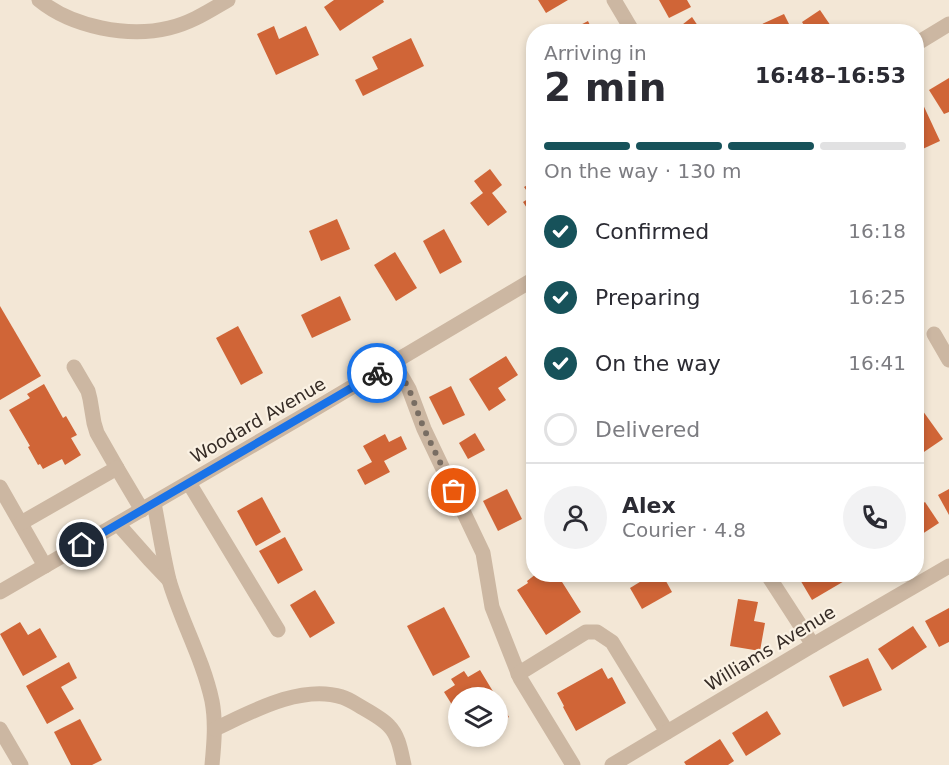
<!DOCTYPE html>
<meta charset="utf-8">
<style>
:root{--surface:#fff;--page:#f2f2f3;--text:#2b2b33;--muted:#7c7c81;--line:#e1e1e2;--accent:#17525a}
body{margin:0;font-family:"DejaVu Sans",sans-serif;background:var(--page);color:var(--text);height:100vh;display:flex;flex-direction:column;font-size:22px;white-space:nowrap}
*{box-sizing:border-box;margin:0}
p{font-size:20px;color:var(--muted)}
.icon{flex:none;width:33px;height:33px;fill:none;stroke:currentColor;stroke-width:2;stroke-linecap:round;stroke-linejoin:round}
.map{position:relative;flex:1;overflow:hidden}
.sheet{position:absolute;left:526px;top:24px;width:398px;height:558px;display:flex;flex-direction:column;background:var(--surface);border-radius:24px;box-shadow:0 3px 9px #0003}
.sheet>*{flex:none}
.buttons{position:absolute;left:448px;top:687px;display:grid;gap:12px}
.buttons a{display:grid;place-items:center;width:60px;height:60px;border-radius:50%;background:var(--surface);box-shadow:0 3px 9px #0003;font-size:30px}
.pin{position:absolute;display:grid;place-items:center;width:51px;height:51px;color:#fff;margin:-26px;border:3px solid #fff;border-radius:50%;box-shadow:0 2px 6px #0007}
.courier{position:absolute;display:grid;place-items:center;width:60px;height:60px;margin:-30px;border:4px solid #1a73e8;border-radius:50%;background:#fff;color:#222;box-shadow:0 2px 8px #0007}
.head em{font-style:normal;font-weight:700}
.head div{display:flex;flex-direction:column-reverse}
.head{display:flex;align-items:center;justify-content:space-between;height:102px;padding:0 18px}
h1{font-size:39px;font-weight:700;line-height:45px}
.bar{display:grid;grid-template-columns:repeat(4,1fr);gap:9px 6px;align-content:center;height:72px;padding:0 18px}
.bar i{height:8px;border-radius:4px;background:var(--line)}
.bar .active{background:var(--accent)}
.bar p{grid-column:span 4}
.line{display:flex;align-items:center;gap:15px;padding:0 18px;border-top:2px solid var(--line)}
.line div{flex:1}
.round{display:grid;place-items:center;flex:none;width:63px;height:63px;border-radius:32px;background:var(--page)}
ol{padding:0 18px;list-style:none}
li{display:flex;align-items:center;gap:18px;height:66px}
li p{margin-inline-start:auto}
li .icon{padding:6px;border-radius:50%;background:var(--accent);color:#fff;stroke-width:4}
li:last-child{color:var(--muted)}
li i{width:33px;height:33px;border:3px solid var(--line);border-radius:50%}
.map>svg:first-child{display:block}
</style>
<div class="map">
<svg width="949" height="765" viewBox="0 0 949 765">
<rect width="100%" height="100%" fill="#f3e7d6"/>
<g fill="#d06537">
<polygon points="334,0 383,0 384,2 340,31 324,7"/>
<polygon points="538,0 568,0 546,13"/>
<polygon points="659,0 687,0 691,7 669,18"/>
<polygon points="820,10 835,32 808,32 802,22"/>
<polygon points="784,14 793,32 763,32 760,25"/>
<polygon points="692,17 702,32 673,32"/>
<polygon points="588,21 593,32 567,32"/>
<polygon points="274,26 279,39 306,26 319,55 276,75 257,34"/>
<polygon points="411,38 424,66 363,96 355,80 378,69 372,57"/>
<polygon points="949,78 949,112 944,114 929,90"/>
<polygon points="916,96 919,96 940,141 916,152"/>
<polygon points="490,169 502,185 492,193 507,212 488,226 470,203 483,193 474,181"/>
<polygon points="534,181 534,219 523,202 531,197 524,187"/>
<polygon points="337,219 350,249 321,261 309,231"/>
<polygon points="444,229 462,262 440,274 423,241"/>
<polygon points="395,252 417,288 396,301 374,265"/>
<polygon points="340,296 351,320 312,338 301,315"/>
<polygon points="0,306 41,376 0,400"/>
<polygon points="238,326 263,373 241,385 216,338"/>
<polygon points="506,356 518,375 498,388 506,400 489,411 469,379"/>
<polygon points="44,384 63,418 66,416 77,435 71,438 81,455 65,465 62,459 43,469 40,464 38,465 28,447 30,446 9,410 30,398 27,394"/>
<polygon points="451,386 465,415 443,425 429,397"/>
<polygon points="920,407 943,439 921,454 916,447 916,409"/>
<polygon points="475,433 485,450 468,459 459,443"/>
<polygon points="385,434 389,442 401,436 407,449 384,461 390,472 365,485 357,470 372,462 363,446"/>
<polygon points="507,489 522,519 498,531 483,501"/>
<polygon points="949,489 949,515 938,495"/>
<polygon points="262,497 281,532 256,546 237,511"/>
<polygon points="925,502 939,523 916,538 916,508"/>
<polygon points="285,537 303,570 278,584 259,551"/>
<polygon points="536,574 557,574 581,612 546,635 517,590 528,583 527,581"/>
<polygon points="653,574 662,574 672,592 642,609 630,588"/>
<polygon points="806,574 843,574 846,580 812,600 799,578"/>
<polygon points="315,590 335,623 310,638 290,605"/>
<polygon points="738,599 758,602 754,621 765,623 760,651 730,646"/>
<polygon points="444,607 470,657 433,676 407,626"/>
<polygon points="949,608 949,642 939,647 925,621"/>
<polygon points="20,622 28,635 40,628 57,657 23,676 0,634"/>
<polygon points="913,626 927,647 892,670 878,649"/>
<polygon points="868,658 882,690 843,707 829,676"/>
<polygon points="69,662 77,678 61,687 74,709 47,724 26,686"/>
<polygon points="602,668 608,679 612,677 626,703 576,731 563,707 564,706 557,693"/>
<polygon points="480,670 497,698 459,698 459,716 444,692 455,685 451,679 464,671 468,677"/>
<polygon points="498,699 509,717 498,723"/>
<polygon points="767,711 781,734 746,756 732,733"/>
<polygon points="80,719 102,760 92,765 71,765 54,732"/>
<polygon points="720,739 734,761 728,765 686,765 684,762"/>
</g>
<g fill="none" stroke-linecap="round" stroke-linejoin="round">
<g stroke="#ccb7a2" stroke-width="15">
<path d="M39,0C72,27 128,38 169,28C191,23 209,11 228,0"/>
<polyline points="614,0 633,32"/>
<polyline points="916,44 949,24"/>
<polyline points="934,334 949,360"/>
<polyline points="394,363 409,389 424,429 483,553 492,607 520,678 573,765"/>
<polyline points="74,367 88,391 90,399 94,423 97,433 117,468"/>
<polyline points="189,483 278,630"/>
<polyline points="0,487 45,566"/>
<path d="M154,503C159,529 163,555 169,580C181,621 203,659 212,701C216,722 214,744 212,765"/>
<polyline points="21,523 117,468 142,510"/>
<polyline points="118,524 149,559 169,580"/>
<polyline points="767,574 813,645"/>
<polyline points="0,592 298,419 534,279"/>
<polyline points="518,674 586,632 597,632 612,642 667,732"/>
<polyline points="0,729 21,765"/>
<path d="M215,729C251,712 301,684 342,697C349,699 356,704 363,708C370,712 384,720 389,726C399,736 401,752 404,765"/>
<polyline points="612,765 813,645 949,566"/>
</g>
</g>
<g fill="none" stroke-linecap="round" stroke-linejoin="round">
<polyline stroke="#786d63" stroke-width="6" stroke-dasharray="0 10.8" points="377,373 394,363 409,389 424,429 454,491"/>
<polyline stroke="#1a73e8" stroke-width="8" points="82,545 377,373"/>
</g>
<g text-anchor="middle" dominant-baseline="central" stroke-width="4.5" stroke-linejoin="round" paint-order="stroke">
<g font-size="18" fill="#352b25" stroke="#faf1e3">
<text transform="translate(258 420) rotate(-30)">Woodard Avenue</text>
<text transform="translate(770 648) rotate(-31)">Williams Avenue</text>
</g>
</g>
</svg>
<div class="buttons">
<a><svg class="icon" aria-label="layers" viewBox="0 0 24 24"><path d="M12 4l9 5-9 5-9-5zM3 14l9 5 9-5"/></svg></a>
</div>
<div class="pin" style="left:454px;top:491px;background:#ea580c"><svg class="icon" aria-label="bag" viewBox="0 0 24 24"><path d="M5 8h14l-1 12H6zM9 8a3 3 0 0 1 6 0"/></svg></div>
<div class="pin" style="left:82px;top:545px;background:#1f2937"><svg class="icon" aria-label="home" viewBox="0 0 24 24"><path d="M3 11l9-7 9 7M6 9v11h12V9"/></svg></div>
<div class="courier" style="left:377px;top:373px"><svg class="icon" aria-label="bike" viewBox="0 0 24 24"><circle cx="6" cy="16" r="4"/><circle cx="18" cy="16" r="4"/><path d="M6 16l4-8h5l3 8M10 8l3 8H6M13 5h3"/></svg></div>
<section class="sheet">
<div class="head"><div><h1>2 min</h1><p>Arriving in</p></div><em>16:48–16:53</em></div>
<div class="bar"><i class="active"></i><i class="active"></i><i class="active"></i><i></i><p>On the way · 130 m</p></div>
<ol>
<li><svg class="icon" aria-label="check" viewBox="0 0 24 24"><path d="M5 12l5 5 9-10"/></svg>Confirmed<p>16:18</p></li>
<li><svg class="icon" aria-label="check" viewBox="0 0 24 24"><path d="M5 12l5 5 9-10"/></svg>Preparing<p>16:25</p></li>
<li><svg class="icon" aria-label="check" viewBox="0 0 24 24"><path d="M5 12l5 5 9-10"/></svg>On the way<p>16:41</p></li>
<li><i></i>Delivered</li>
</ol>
<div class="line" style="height:108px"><a class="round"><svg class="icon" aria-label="person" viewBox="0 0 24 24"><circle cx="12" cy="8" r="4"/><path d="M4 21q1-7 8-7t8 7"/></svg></a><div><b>Alex</b><p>Courier · 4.8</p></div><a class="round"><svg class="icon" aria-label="phone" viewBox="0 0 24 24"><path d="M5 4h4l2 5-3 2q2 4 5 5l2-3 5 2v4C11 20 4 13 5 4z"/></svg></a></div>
</section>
</div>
